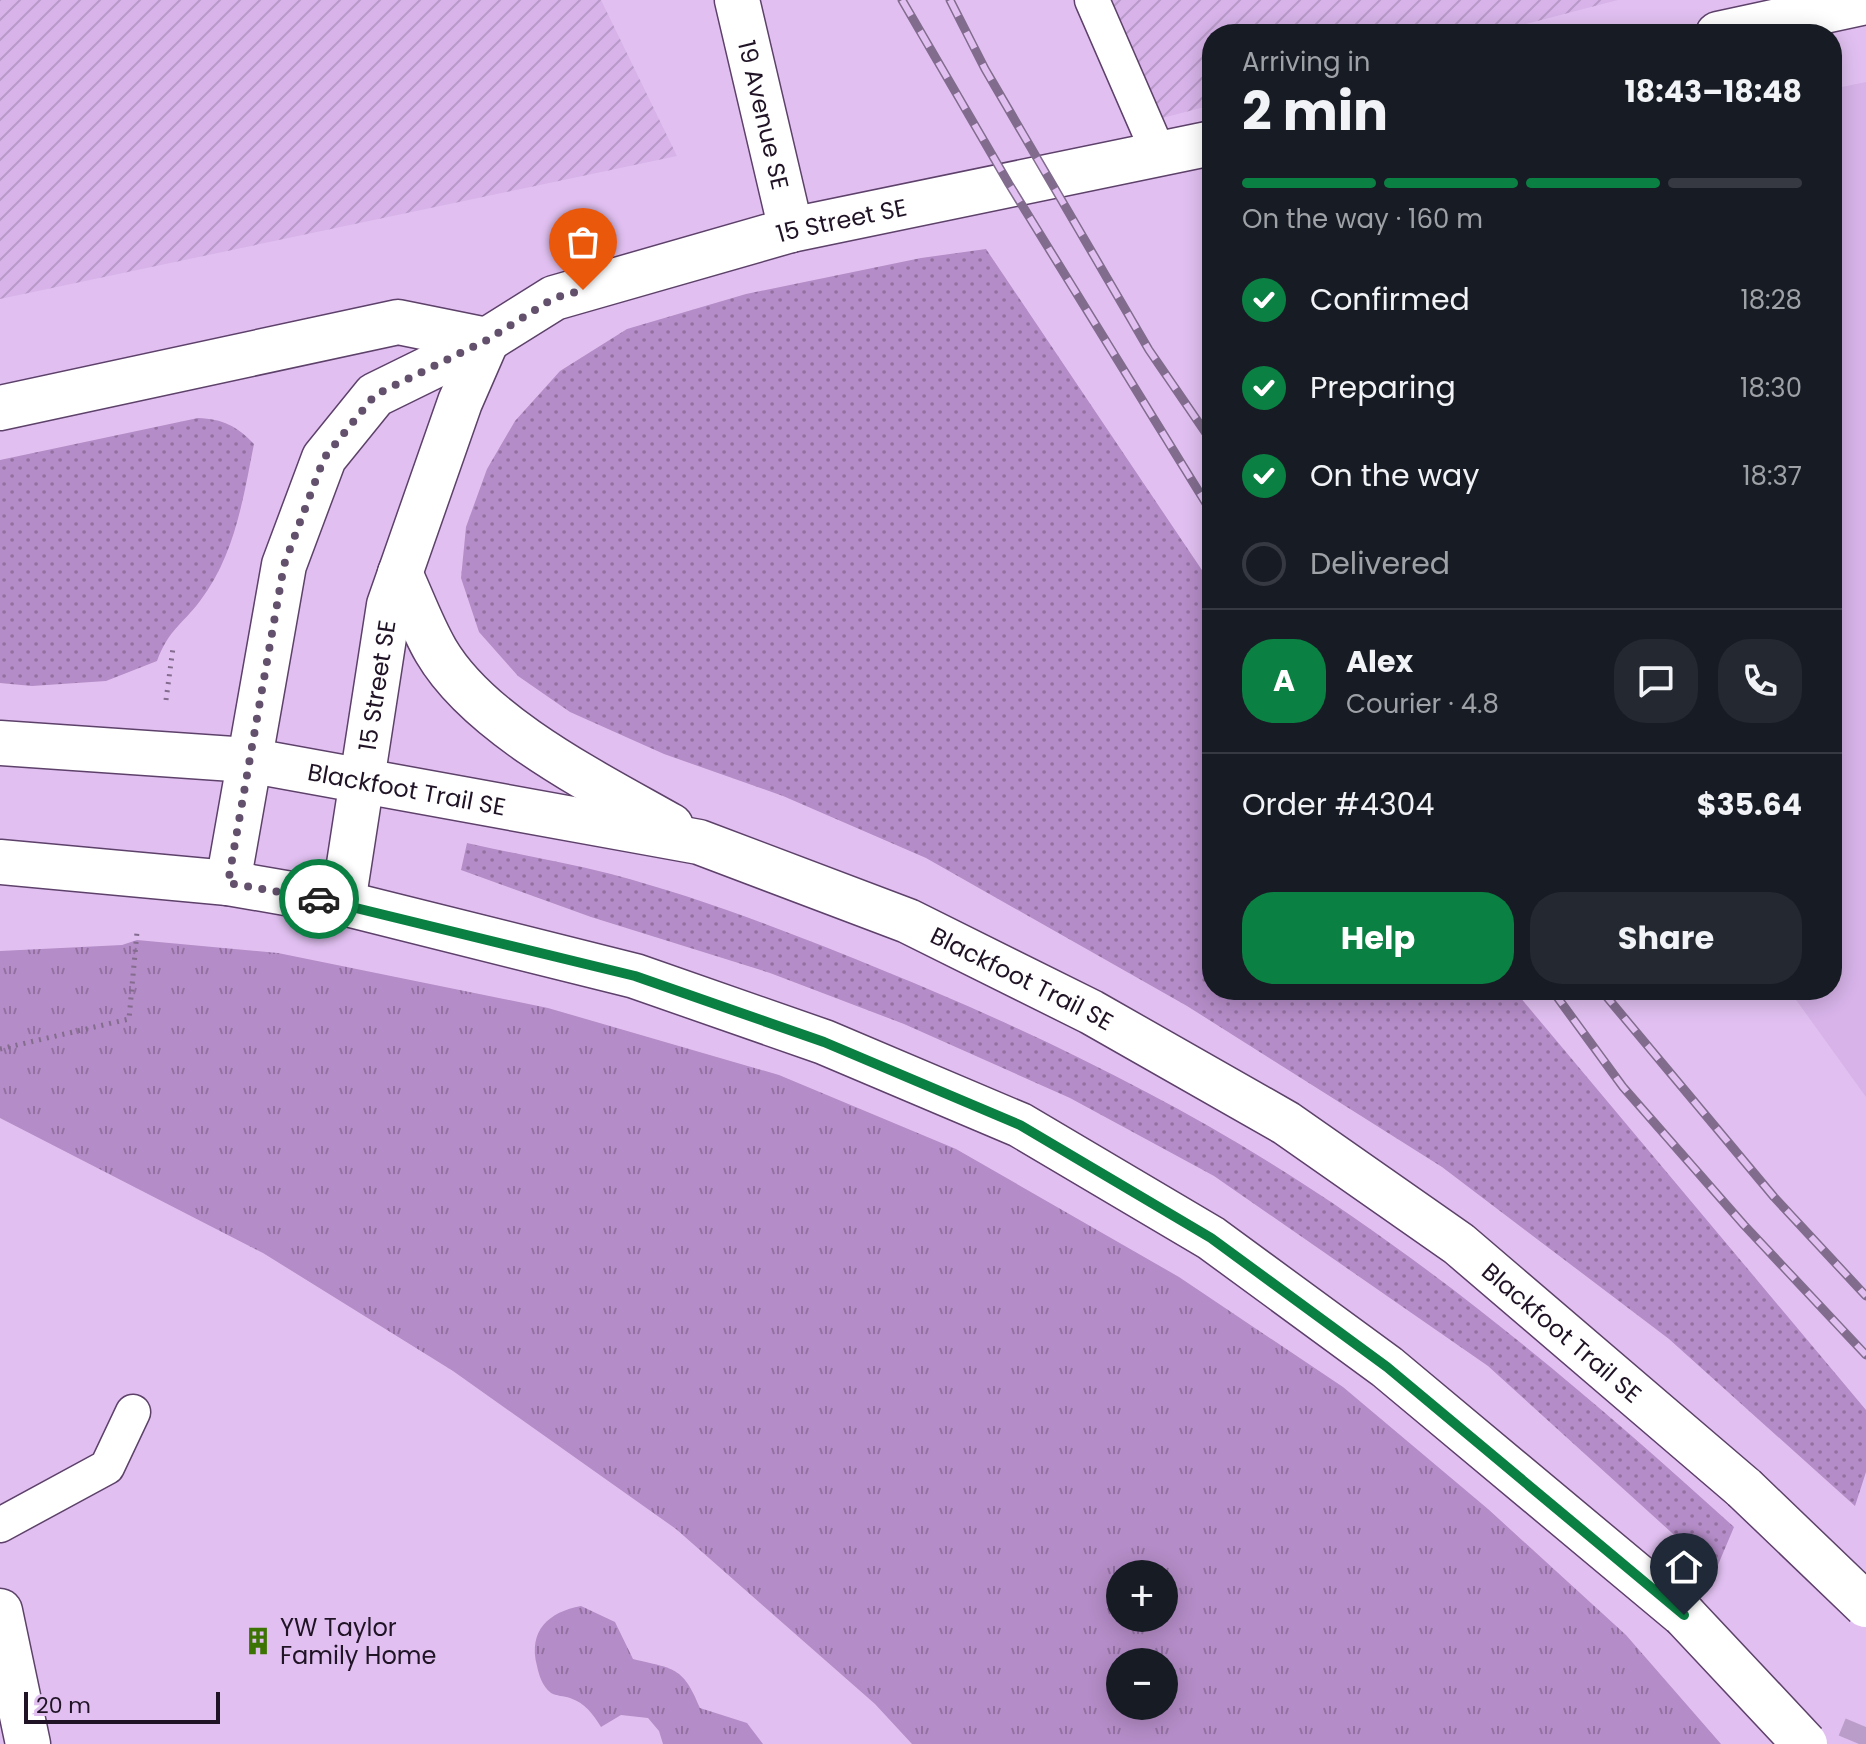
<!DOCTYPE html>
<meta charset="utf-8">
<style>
:root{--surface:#171b24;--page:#242831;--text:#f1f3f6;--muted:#9ea1a6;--line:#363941;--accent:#0b8043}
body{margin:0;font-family:Poppins,sans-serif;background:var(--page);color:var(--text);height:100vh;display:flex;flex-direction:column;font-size:30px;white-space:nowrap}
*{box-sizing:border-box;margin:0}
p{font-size:26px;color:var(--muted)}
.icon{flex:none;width:44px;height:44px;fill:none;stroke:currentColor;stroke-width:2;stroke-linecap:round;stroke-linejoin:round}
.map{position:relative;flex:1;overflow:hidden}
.drawer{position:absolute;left:1202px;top:24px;width:640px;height:976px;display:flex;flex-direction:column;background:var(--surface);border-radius:32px;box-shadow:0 4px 20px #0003}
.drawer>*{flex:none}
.tools{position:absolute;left:1106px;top:1560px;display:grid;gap:16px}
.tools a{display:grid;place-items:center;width:72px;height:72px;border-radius:50%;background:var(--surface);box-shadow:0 4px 20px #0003;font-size:40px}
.scale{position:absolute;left:24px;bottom:20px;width:196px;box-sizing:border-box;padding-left:8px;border:4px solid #1f1325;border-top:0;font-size:22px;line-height:28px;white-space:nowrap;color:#1f1325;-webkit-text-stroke:6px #e1c0f1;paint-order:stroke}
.pin{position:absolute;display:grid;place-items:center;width:68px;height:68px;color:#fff;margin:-82px -34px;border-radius:50% 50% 50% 0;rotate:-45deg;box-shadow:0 0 8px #0007}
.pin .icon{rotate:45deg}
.courier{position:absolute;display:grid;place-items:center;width:80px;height:80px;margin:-40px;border:6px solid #0b8043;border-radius:50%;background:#fff;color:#222;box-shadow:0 2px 10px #0007}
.head em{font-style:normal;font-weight:700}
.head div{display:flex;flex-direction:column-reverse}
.head{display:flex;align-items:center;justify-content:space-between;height:136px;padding:0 40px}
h1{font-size:52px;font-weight:700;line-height:60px}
.bar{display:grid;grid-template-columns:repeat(4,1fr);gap:12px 8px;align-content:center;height:96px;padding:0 40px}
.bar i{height:10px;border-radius:6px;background:var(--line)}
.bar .current{background:var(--accent)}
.bar p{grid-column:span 4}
.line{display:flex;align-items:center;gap:20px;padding:0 40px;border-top:2px solid var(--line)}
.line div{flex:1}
.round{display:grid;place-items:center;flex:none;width:84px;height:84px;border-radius:32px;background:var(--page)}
ol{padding:0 40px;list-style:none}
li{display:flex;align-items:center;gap:24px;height:88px}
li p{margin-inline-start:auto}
li .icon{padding:8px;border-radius:50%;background:var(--accent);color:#fff;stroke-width:4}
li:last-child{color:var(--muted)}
li i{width:44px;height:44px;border:4px solid var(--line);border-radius:50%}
.button{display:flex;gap:16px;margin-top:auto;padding:16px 40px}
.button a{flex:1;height:92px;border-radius:32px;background:var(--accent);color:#fff;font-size:32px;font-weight:700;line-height:92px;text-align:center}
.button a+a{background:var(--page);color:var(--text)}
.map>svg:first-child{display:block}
</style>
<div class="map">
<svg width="1866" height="1744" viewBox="0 0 1866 1744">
<defs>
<pattern id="industrial-furrows" width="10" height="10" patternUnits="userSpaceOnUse" patternTransform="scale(2)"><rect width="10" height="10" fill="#d7b3e9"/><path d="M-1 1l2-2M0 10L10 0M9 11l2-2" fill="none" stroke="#b899c8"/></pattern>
<pattern id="grass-dots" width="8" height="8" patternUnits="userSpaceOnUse" patternTransform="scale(2)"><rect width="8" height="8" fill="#b48cc7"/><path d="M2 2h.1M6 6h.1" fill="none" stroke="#9271a1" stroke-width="1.8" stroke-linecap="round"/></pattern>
<pattern id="park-tufts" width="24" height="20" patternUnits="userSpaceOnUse" patternTransform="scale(2)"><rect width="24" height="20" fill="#b48cc7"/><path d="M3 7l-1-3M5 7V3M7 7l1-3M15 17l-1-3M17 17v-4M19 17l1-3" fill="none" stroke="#9271a1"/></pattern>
</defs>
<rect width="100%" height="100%" fill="#e1c0f1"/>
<polygon fill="#d7b3e9" points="1866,82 1866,1097 1789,990 1832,990 1832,89"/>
<g fill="url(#industrial-furrows)">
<polygon points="0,0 601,0 677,156 0,299"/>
<polygon points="1096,0 1618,0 1487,34 1212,34 1212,105 1155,120"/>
</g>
<g fill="url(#grass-dots)">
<polygon points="986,249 1212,585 1212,990 1514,990 1866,1410 1866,1472 1855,1506 1669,1339 1442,1167 1187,1006 926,858 783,796 664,754 570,712 518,676 479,632 461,578 466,527 487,469 515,421 560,371 627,329 746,294 921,258"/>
<path d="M198,418C223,419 237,426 254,444C243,499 235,555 200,601C181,626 169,629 157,661L106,681L32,686L0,683V460Z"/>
<path d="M467,843C515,854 563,862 611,874C705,899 797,935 887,972C1049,1038 1209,1117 1353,1217C1488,1310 1613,1417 1734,1527L1715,1572L1488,1366L1214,1176L1070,1098L904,1024L770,973L591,917L461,870Z"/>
</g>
<g fill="url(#park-tufts)" fill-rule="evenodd">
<path d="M137,940L278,953L548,1008L779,1075L956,1149L1179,1277L1343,1387L1488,1509L1626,1635L1721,1744H912L875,1704L676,1529L453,1371L263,1253L0,1118V951L122,945ZM1120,1574H1164V1618H1120ZM1120,1662H1164V1706H1120Z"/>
<path d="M581,1606L615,1622L633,1659C674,1669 683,1666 700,1708L747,1723L763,1744H663L659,1731L648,1718L621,1715L601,1727C593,1714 585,1703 570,1698C564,1696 556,1696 551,1693C542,1686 539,1675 537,1666C528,1630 549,1612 581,1606Z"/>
</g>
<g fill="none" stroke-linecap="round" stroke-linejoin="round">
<polyline stroke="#ba9dc8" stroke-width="44" stroke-dasharray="44 22" stroke-linecap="butt" points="1859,1744 1866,1727"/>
<defs>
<g id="lane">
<polyline points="1092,0 1159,154"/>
<polyline points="0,1525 107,1467 133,1412"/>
</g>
<g id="street">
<path id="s1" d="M737,0L791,230"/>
<polyline points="0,408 398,322 487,340"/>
<polyline points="0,1611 28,1744"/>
</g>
<g id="secondary">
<polyline points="1718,34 1866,2"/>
<path d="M400,573C412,599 422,627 436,651C480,726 597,784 671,826"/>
<path id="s2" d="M0,743L248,760L699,842L908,921L1091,1012L1286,1123L1459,1244L1744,1488"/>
<polyline points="0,862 228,883 343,903 635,976 824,1042 1020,1125 1211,1238 1387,1367 1684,1615"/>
<path id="s3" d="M228,883L284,565L324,458L375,395L487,340L554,298L791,230L1212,143"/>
<path id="s4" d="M343,903L389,605L460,402L487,340"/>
</g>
</defs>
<use href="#lane" stroke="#5d416a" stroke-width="37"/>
<use href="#street" stroke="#5d416a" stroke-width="47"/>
<use href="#secondary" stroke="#5d416a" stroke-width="47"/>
<g stroke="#836c8e" stroke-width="5" stroke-dasharray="2 6" stroke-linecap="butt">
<polyline points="166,700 173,648"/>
<polyline points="0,1049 129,1019 137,932"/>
</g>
<use href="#lane" stroke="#fff" stroke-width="34"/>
<use href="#street" stroke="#fff" stroke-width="44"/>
<use href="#secondary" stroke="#fff" stroke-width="44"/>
<defs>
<g id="rail">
<polyline points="902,0 1009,184 1212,513"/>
<polyline points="950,0 985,69 1149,350 1212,442"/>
<polyline points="1552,990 1623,1087 1744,1225 1866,1355"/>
<polyline points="1601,990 1774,1197 1866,1296"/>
</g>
</defs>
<use href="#rail" stroke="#826c8e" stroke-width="9"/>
<use href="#rail" stroke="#e1c0f1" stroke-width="6" stroke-dasharray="18" stroke-linecap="butt"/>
<defs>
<g id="secondary-bridge">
<polyline points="1744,1488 1866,1605"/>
<polyline points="1684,1615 1805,1744"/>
</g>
</defs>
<use href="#secondary-bridge" stroke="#5d416a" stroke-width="47" stroke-linecap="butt"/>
<use href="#secondary-bridge" stroke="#fff" stroke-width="44"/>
</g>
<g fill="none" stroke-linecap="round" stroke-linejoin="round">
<polyline stroke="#63506c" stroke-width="8" stroke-dasharray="0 14.4" points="319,899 228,883 284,565 324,458 375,395 487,340 554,298 583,290"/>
<polyline stroke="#0b8043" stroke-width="10" points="319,899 635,976 824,1042 1020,1125 1211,1238 1387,1367 1684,1615"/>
</g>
<defs>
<symbol id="building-bare" viewBox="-9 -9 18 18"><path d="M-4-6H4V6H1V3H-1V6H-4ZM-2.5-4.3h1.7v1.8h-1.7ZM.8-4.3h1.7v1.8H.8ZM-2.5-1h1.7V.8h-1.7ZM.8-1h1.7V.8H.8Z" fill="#3c7403" stroke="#e1c0f1" stroke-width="2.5" paint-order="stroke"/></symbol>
</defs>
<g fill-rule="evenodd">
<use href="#building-bare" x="238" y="1621" width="40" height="40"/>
</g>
<g text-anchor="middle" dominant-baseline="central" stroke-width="8" stroke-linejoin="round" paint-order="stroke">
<g font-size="24" fill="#1f1325" stroke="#e1c0f1">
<text stroke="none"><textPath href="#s1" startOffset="118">19 Avenue SE</textPath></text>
<text stroke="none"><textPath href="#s3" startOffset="1020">15 Street SE</textPath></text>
<text stroke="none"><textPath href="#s4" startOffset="220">15 Street SE</textPath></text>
<text stroke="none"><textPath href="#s2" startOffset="410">Blackfoot Trail SE</textPath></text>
<text stroke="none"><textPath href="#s2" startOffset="1058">Blackfoot Trail SE</textPath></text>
<text stroke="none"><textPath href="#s2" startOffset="1706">Blackfoot Trail SE</textPath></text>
</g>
<g font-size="24" fill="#1f1325" stroke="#e1c0f1" text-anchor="start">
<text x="280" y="1627">YW Taylor<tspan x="280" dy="28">Family Home</tspan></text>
</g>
</g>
</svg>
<div class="tools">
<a>+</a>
<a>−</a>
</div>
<div class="scale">20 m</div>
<div class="pin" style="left:583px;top:290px;background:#ea580c"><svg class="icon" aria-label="bag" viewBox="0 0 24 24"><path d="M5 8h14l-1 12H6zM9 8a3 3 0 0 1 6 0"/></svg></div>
<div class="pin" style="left:1684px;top:1615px;background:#1f2937"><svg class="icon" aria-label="home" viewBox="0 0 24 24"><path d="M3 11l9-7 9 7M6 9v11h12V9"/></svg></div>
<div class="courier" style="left:319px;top:899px"><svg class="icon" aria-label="car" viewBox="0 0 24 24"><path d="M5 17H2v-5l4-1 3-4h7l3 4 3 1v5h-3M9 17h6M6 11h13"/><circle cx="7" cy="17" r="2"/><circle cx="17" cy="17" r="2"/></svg></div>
<section class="drawer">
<div class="head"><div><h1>2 min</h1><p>Arriving in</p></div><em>18:43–18:48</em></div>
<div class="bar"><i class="current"></i><i class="current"></i><i class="current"></i><i></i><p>On the way · 160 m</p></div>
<ol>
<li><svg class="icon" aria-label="check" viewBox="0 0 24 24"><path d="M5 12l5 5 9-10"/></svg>Confirmed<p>18:28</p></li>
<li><svg class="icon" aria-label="check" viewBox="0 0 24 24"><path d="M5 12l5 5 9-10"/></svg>Preparing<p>18:30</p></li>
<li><svg class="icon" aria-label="check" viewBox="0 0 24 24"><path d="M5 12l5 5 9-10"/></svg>On the way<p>18:37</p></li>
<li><i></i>Delivered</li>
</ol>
<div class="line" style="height:144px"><b class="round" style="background:var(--accent);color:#fff">A</b><div><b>Alex</b><p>Courier · 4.8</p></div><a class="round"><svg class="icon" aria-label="chat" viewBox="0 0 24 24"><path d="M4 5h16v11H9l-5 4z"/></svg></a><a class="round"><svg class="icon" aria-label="phone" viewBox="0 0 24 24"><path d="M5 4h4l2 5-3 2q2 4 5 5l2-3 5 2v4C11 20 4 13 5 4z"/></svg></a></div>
<div class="line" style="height:104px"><div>Order #4304</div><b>$35.64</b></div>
<div class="button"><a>Help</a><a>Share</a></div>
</section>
</div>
